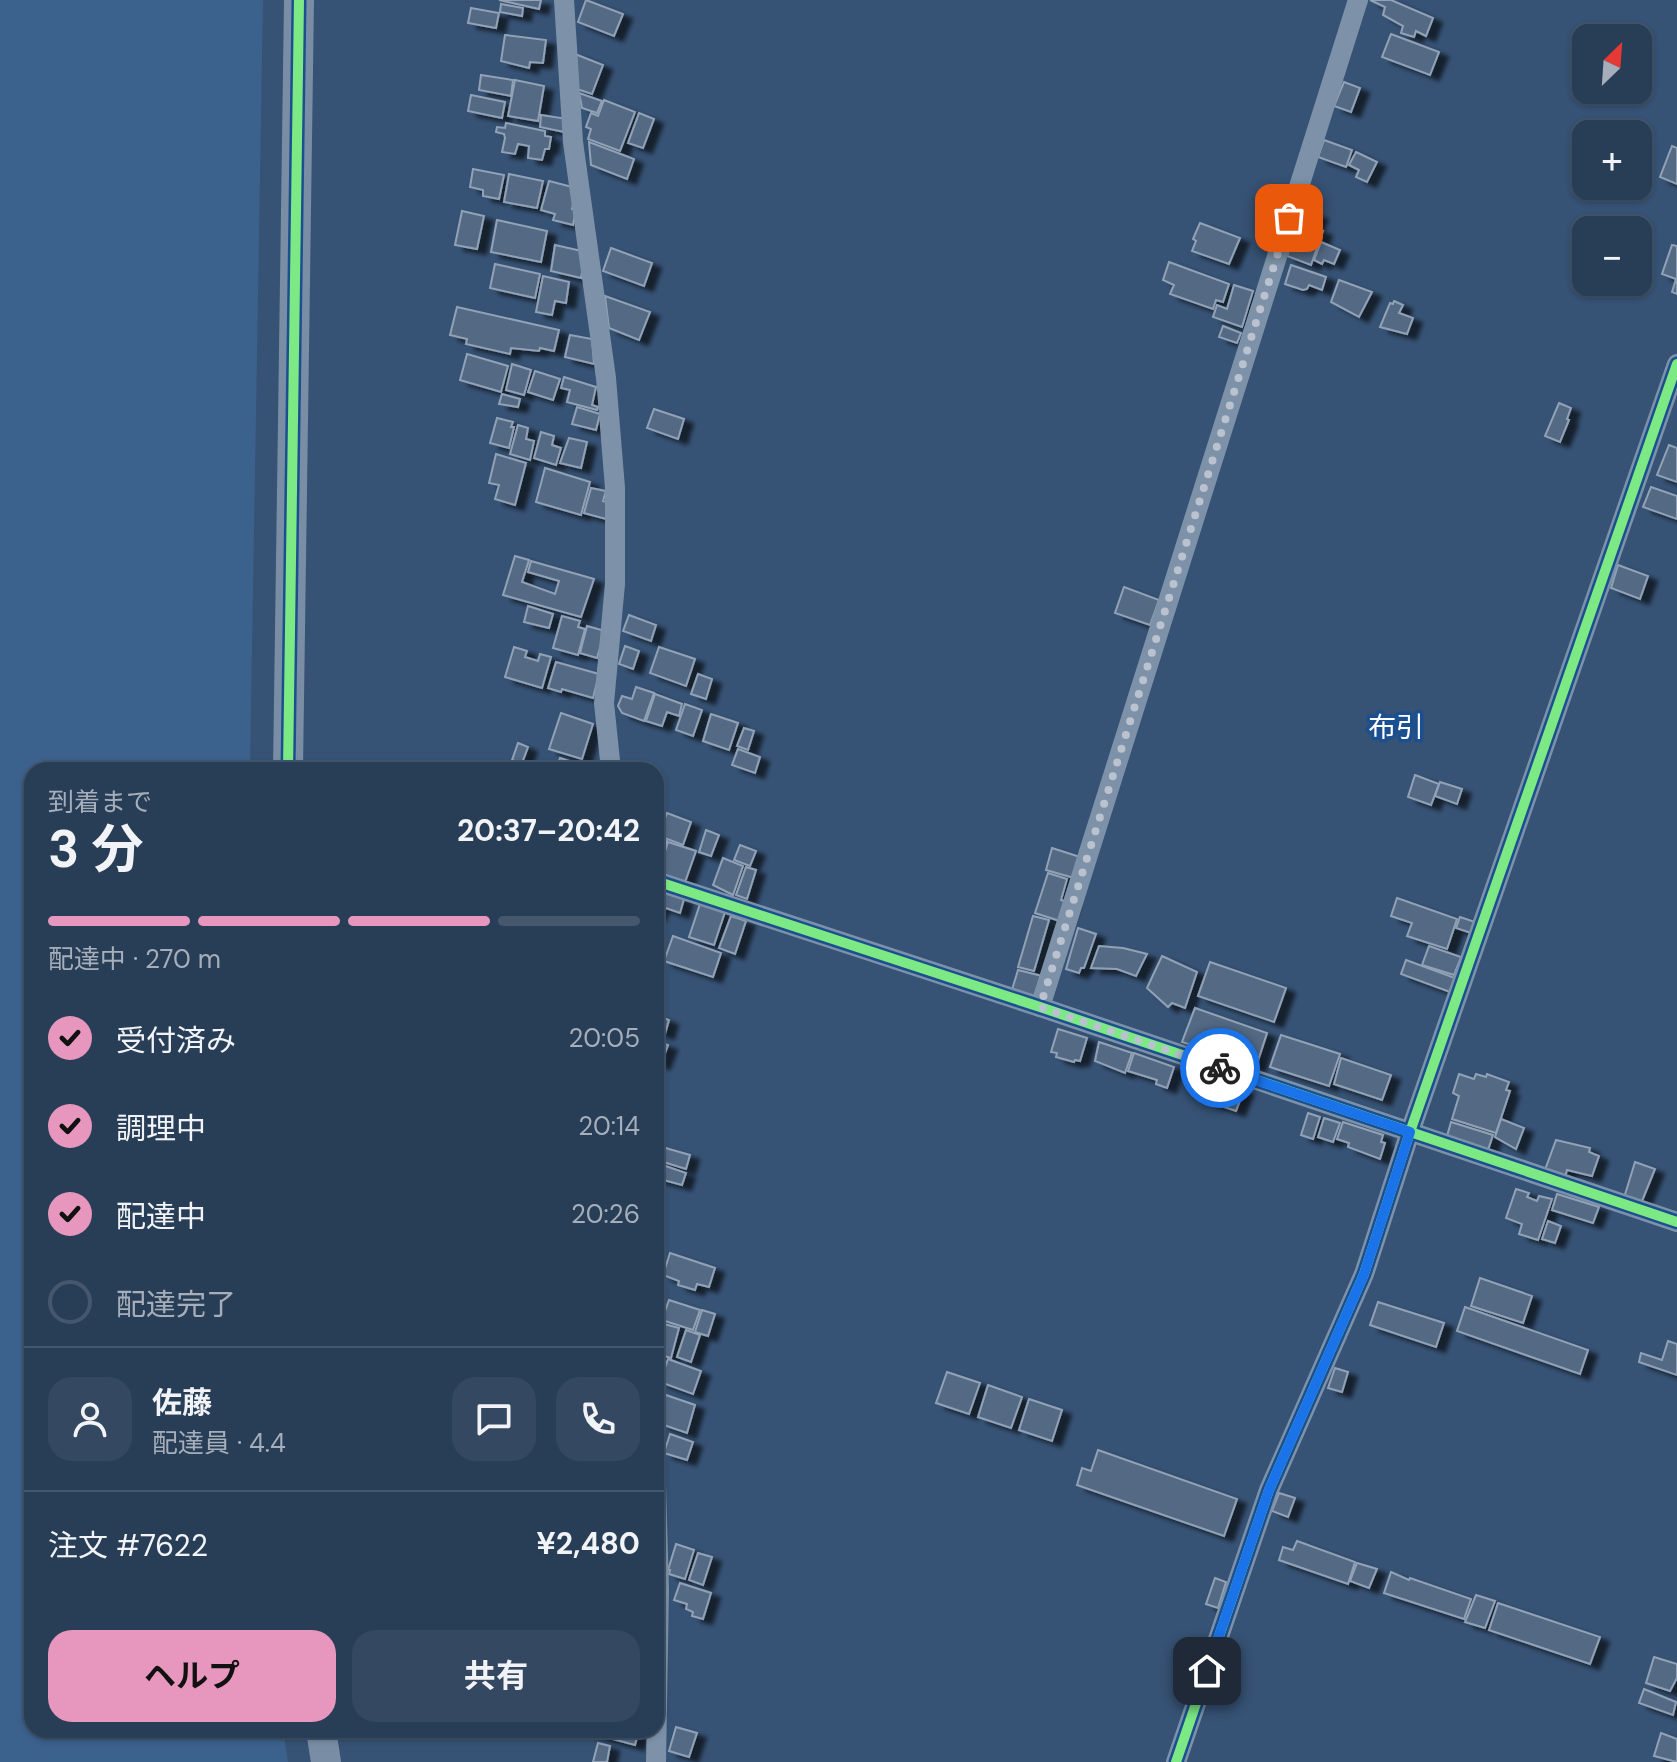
<!DOCTYPE html>
<html lang="ja">
<meta charset="utf-8">
<style>
:root{--surface:#283e57;--page:#344961;--text:#f1f3f6;--muted:#a5aeba;--line:#44576d;--accent:#e797bd}
body{margin:0;font-family:"DM Sans","Noto Sans JP",sans-serif;background:var(--page);color:var(--text);height:100vh;display:flex;flex-direction:column;font-size:30px;white-space:nowrap}
*{box-sizing:border-box;margin:0}
p{font-size:26px;color:var(--muted)}
.icon{flex:none;width:44px;height:44px;fill:none;stroke:currentColor;stroke-width:2;stroke-linecap:round;stroke-linejoin:round}
.map{position:relative;flex:1;overflow:hidden}
.side{position:absolute;left:24px;top:762px;width:640px;height:976px;display:flex;flex-direction:column;background:var(--surface);border-radius:24px;box-shadow:0 2px 6px #0004,0 0 0 2px var(--line)}
.side>*{flex:none}
.needle{width:52px;rotate:25deg}
.tools{position:absolute;left:1572px;top:24px;display:grid;gap:16px}
.tools a{display:grid;place-items:center;width:80px;height:80px;border-radius:16px;background:var(--surface);box-shadow:0 2px 6px #0004,0 0 0 2px var(--line);font-size:40px}
.pin{position:absolute;display:grid;place-items:center;width:68px;height:68px;color:#fff;margin:-34px;border-radius:16px;box-shadow:0 4px 12px #0006}
.courier{position:absolute;display:grid;place-items:center;width:80px;height:80px;margin:-40px;border:6px solid #1a73e8;border-radius:50%;background:#fff;color:#222;box-shadow:0 2px 10px #0007}
.overview em{font-style:normal;font-weight:700}
.overview div{display:flex;flex-direction:column-reverse}
.overview{display:flex;align-items:center;justify-content:space-between;height:136px;padding:0 24px}
h1{font-size:52px;font-weight:700;line-height:60px}
.bar{display:grid;grid-template-columns:repeat(4,1fr);gap:12px 8px;align-content:center;height:96px;padding:0 24px}
.bar i{height:10px;border-radius:6px;background:var(--line)}
.bar .current{background:var(--accent)}
.bar p{grid-column:span 4}
.line{display:flex;align-items:center;gap:20px;padding:0 24px;border-top:2px solid var(--line)}
.line div{flex:1}
.round{display:grid;place-items:center;flex:none;width:84px;height:84px;border-radius:24px;background:var(--page)}
ol{padding:0 24px;list-style:none}
li{display:flex;align-items:center;gap:24px;height:88px}
li p{margin-inline-start:auto}
li .icon{padding:8px;border-radius:50%;background:var(--accent);color:#111;stroke-width:4}
li:last-child{color:var(--muted)}
li i{width:44px;height:44px;border:4px solid var(--line);border-radius:50%}
.button{display:flex;gap:16px;margin-top:auto;padding:16px 24px}
.button a{flex:1;height:92px;border-radius:24px;background:var(--accent);color:#111;font-size:32px;font-weight:700;line-height:92px;text-align:center}
.button a+a{background:var(--page);color:var(--text)}
.map>svg:first-child{display:block}
</style>
<div class="map">
<svg width="1677" height="1762" viewBox="0 0 1677 1762">
<defs>
<filter id="shadow"><feDropShadow dx="9" dy="5" stdDeviation="2" flood-color="#0009"/></filter>
</defs>
<rect width="100%" height="100%" fill="#365274"/>
<polygon fill="#3b618d" points="0,0 263,0 250,770 32,770 32,1730 283,1730 288,1762 0,1762"/>
<g fill="#526984" stroke="#92a2b6" stroke-width="2" filter="url(#shadow)">
<polygon points="499,0 541,0 539,9"/>
<polygon points="586,0 623,14 614,36 578,22"/>
<polygon points="1370,0 1391,0 1433,18 1426,36 1416,31 1414,37 1401,33 1403,26 1383,15 1385,7"/>
<polygon points="501,4 523,8 522,16 500,12"/>
<polygon points="471,8 499,13 496,28 468,23"/>
<polygon points="1391,34 1439,52 1430,75 1382,57"/>
<polygon points="505,35 546,40 543,63 530,62 529,68 501,61"/>
<polygon points="575,54 603,65 592,94 577,89"/>
<polygon points="481,75 513,80 511,96 479,90"/>
<polygon points="515,80 544,86 538,121 508,116"/>
<polygon points="1344,82 1360,88 1351,112 1334,106"/>
<polygon points="579,93 602,101 597,113 582,108"/>
<polygon points="471,95 505,102 502,118 468,111"/>
<polygon points="604,100 635,112 620,151 588,139 591,129 586,127 591,113 598,116"/>
<polygon points="639,113 654,119 643,148 628,143"/>
<polygon points="541,115 568,119 569,133 540,127"/>
<polygon points="506,123 545,131 545,136 551,137 549,149 545,149 542,160 528,158 529,146 518,144 515,154 502,152 505,138 504,134 496,132 497,127 505,128"/>
<polygon points="1324,140 1352,150 1346,167 1318,157"/>
<polygon points="589,142 634,159 627,179 591,165"/>
<polygon points="1672,146 1677,148 1677,184 1660,177"/>
<polygon points="1356,152 1377,162 1367,182 1356,177 1359,170 1349,165"/>
<polygon points="473,169 504,175 499,199 483,196 483,190 470,187"/>
<polygon points="509,174 543,181 537,208 504,202"/>
<polygon points="549,181 576,188 572,209 576,209 573,225 553,220 555,214 541,210"/>
<polygon points="1299,208 1319,215 1314,226 1295,219"/>
<polygon points="462,211 484,216 477,249 455,245"/>
<polygon points="497,220 547,231 541,262 491,252"/>
<polygon points="1200,223 1240,238 1229,264 1192,251 1196,241 1193,239"/>
<polygon points="1298,223 1323,231 1311,265 1287,256"/>
<polygon points="1321,242 1340,250 1334,264 1324,260 1322,264 1314,260"/>
<polygon points="555,245 586,252 581,278 551,271"/>
<polygon points="1672,245 1677,246 1677,294 1672,292 1676,279 1662,274"/>
<polygon points="611,248 652,263 644,286 603,271"/>
<polygon points="1169,262 1229,284 1223,302 1216,300 1213,309 1170,294 1174,285 1163,280"/>
<polygon points="495,264 540,274 535,298 490,288"/>
<polygon points="1291,265 1326,277 1322,290 1309,285 1307,289 1303,290 1285,284"/>
<polygon points="543,276 569,282 566,303 555,301 552,315 536,312"/>
<polygon points="1339,280 1372,292 1359,317 1331,302"/>
<polygon points="1234,285 1253,291 1242,327 1213,317 1217,305 1227,309"/>
<polygon points="605,296 650,312 639,340 609,328"/>
<polygon points="1394,301 1403,305 1399,313 1413,318 1407,334 1380,327 1390,303 1393,304"/>
<polygon points="457,307 559,330 554,351 540,348 539,351 511,348 510,354 466,344 467,339 450,335"/>
<polygon points="1223,326 1241,333 1237,343 1219,337"/>
<polygon points="570,335 592,339 594,364 565,357"/>
<polygon points="467,354 508,366 501,392 460,380"/>
<polygon points="512,364 531,370 524,395 506,390"/>
<polygon points="535,371 560,379 553,400 528,392"/>
<polygon points="564,377 596,387 592,405 598,407 597,410 567,402 570,390 561,388"/>
<polygon points="502,394 520,399 518,407 499,404"/>
<polygon points="1559,403 1571,408 1567,419 1569,420 1560,442 1545,436"/>
<polygon points="577,407 600,414 596,430 572,424"/>
<polygon points="654,409 684,419 678,439 647,428"/>
<polygon points="497,418 513,422 511,427 514,427 509,448 490,443"/>
<polygon points="518,425 528,428 526,439 534,441 530,460 510,454"/>
<polygon points="541,432 554,436 552,445 561,448 556,465 534,458"/>
<polygon points="569,438 587,442 581,468 560,463"/>
<polygon points="1669,445 1677,448 1677,482 1657,475"/>
<polygon points="496,454 526,463 515,505 495,499 499,485 489,483"/>
<polygon points="545,468 590,482 581,515 536,502"/>
<polygon points="1651,487 1677,496 1677,519 1643,507"/>
<polygon points="591,488 606,491 603,501 606,502 606,519 584,513"/>
<polygon points="515,556 529,560 522,582 555,594 559,581 528,572 531,561 594,579 581,617 503,595"/>
<polygon points="1618,565 1648,576 1640,599 1611,588"/>
<polygon points="1124,587 1159,600 1150,625 1115,613"/>
<polygon points="528,606 553,614 549,628 524,622"/>
<polygon points="629,615 656,625 651,641 623,631"/>
<polygon points="562,616 580,621 578,627 585,629 578,655 553,648"/>
<polygon points="587,626 605,631 597,658 580,653"/>
<polygon points="625,646 639,651 633,669 619,664"/>
<polygon points="514,647 527,651 525,657 538,661 540,654 551,657 542,688 505,677"/>
<polygon points="659,647 695,659 686,686 650,673"/>
<polygon points="556,662 599,674 593,698 562,689 561,692 548,688"/>
<polygon points="698,674 712,679 706,699 691,694"/>
<polygon points="636,687 654,693 644,721 622,713 618,706 622,696 632,699"/>
<polygon points="655,694 682,704 679,716 667,712 662,726 646,721"/>
<polygon points="685,704 702,710 693,736 676,730"/>
<polygon points="561,713 593,724 582,759 549,749"/>
<polygon points="711,714 738,723 729,750 703,741"/>
<polygon points="744,728 754,731 748,750 737,746"/>
<polygon points="518,743 528,747 522,763 512,760"/>
<polygon points="738,749 760,757 755,773 732,765"/>
<polygon points="560,758 597,770 556,770"/>
<polygon points="1415,775 1439,784 1431,805 1408,797"/>
<polygon points="1440,782 1462,789 1457,804 1435,796"/>
<polygon points="667,813 691,822 683,845 659,836"/>
<polygon points="706,830 719,835 711,856 699,852"/>
<polygon points="656,837 667,841 656,871"/>
<polygon points="668,842 696,851 684,885 657,876"/>
<polygon points="740,845 756,851 750,866 734,860"/>
<polygon points="1052,848 1080,857 1074,878 1046,870"/>
<polygon points="723,858 743,866 733,895 713,885"/>
<polygon points="746,867 756,870 747,899 736,895"/>
<polygon points="1048,873 1067,879 1061,900 1070,903 1063,922 1035,913"/>
<polygon points="656,890 684,899 680,913 660,906 656,917"/>
<polygon points="1397,898 1457,919 1447,949 1407,936 1412,923 1391,916"/>
<polygon points="700,904 725,912 714,945 689,937"/>
<polygon points="731,916 746,921 735,954 719,948"/>
<polygon points="1033,916 1049,920 1034,971 1018,967"/>
<polygon points="1460,917 1478,923 1474,934 1456,928"/>
<polygon points="1078,928 1096,934 1084,968 1081,968 1079,973 1066,969"/>
<polygon points="673,936 721,953 713,977 664,961"/>
<polygon points="1099,946 1123,948 1147,954 1136,976 1117,969 1091,968"/>
<polygon points="1429,946 1461,957 1454,975 1422,965"/>
<polygon points="1162,956 1197,972 1185,1008 1172,1003 1168,1007 1147,988"/>
<polygon points="1406,960 1455,978 1450,992 1401,974"/>
<polygon points="1210,962 1286,988 1274,1022 1198,996"/>
<polygon points="1018,970 1042,976 1035,1000 1011,993"/>
<polygon points="1195,1008 1267,1033 1256,1067 1182,1042"/>
<polygon points="656,1015 669,1020 665,1034 656,1031"/>
<polygon points="1058,1029 1087,1038 1080,1061 1075,1060 1074,1062 1056,1057 1057,1053 1051,1052"/>
<polygon points="1281,1035 1340,1054 1329,1086 1270,1067"/>
<polygon points="656,1041 668,1045 661,1064 656,1063"/>
<polygon points="1099,1042 1132,1053 1125,1073 1095,1061"/>
<polygon points="1134,1053 1174,1067 1167,1088 1156,1084 1157,1080 1128,1071"/>
<polygon points="1341,1058 1391,1075 1382,1100 1334,1084"/>
<polygon points="1459,1074 1474,1079 1476,1074 1486,1077 1487,1074 1509,1082 1506,1090 1510,1091 1496,1133 1452,1119 1459,1096 1453,1093"/>
<polygon points="1214,1079 1244,1090 1236,1111 1206,1101"/>
<polygon points="1308,1113 1320,1117 1313,1139 1301,1135"/>
<polygon points="1324,1118 1340,1123 1333,1142 1318,1137"/>
<polygon points="1501,1119 1524,1128 1516,1149 1495,1137"/>
<polygon points="1343,1122 1383,1135 1381,1142 1385,1143 1380,1159 1348,1147 1349,1143 1337,1139"/>
<polygon points="1451,1122 1493,1135 1486,1156 1445,1143"/>
<polygon points="1556,1140 1590,1148 1589,1152 1599,1156 1592,1176 1567,1170 1565,1177 1545,1170"/>
<polygon points="662,1147 690,1155 686,1169 657,1160"/>
<polygon points="1635,1162 1655,1169 1640,1206 1623,1201"/>
<polygon points="657,1163 686,1173 682,1185 656,1178"/>
<polygon points="1516,1189 1529,1193 1527,1197 1537,1201 1539,1196 1552,1199 1538,1240 1519,1234 1522,1224 1506,1218"/>
<polygon points="1557,1194 1599,1207 1593,1223 1552,1210"/>
<polygon points="1548,1221 1561,1226 1555,1243 1542,1239"/>
<polygon points="670,1253 715,1268 709,1287 697,1284 695,1290 678,1285 679,1281 663,1275"/>
<polygon points="1480,1278 1532,1296 1523,1323 1471,1306"/>
<polygon points="669,1300 700,1310 693,1330 662,1320"/>
<polygon points="1378,1302 1444,1323 1436,1347 1370,1325"/>
<polygon points="1465,1307 1588,1350 1580,1374 1457,1331"/>
<polygon points="702,1310 715,1314 708,1336 695,1332"/>
<polygon points="664,1324 679,1328 671,1358 657,1354"/>
<polygon points="686,1330 700,1335 691,1362 677,1357"/>
<polygon points="1668,1341 1677,1344 1677,1375 1639,1362 1641,1353 1662,1360"/>
<polygon points="668,1359 701,1371 693,1394 660,1382"/>
<polygon points="1335,1368 1348,1372 1342,1392 1328,1388"/>
<polygon points="947,1372 980,1383 969,1414 936,1403"/>
<polygon points="988,1385 1022,1397 1011,1428 978,1417"/>
<polygon points="663,1394 695,1405 687,1433 661,1424 664,1405 660,1403"/>
<polygon points="1029,1399 1062,1410 1052,1441 1019,1430"/>
<polygon points="670,1434 693,1442 687,1460 664,1453"/>
<polygon points="1098,1450 1237,1499 1224,1536 1077,1485 1082,1468 1091,1471"/>
<polygon points="1279,1493 1295,1498 1288,1517 1272,1511"/>
<polygon points="1297,1541 1355,1562 1348,1584 1279,1560 1283,1547 1293,1550"/>
<polygon points="676,1544 694,1550 685,1579 669,1574 670,1570 668,1570"/>
<polygon points="698,1553 712,1557 703,1585 689,1580"/>
<polygon points="1357,1563 1377,1569 1369,1588 1350,1581"/>
<polygon points="1391,1572 1409,1580 1410,1578 1471,1599 1464,1619 1384,1593"/>
<polygon points="1215,1578 1226,1582 1218,1608 1206,1604"/>
<polygon points="680,1583 711,1593 703,1619 692,1616 693,1612 686,1609 687,1604 674,1600"/>
<polygon points="1476,1595 1495,1601 1485,1628 1465,1622"/>
<polygon points="1498,1603 1600,1637 1590,1664 1489,1630"/>
<polygon points="1654,1657 1677,1664 1677,1678 1670,1691 1646,1683"/>
<polygon points="1644,1689 1676,1702 1673,1715 1639,1703"/>
<polygon points="676,1727 697,1733 689,1757 669,1751"/>
<polygon points="588,1730 639,1730 635,1745 587,1732"/>
<polygon points="1661,1733 1677,1739 1677,1762 1654,1756"/>
<polygon points="598,1743 610,1746 607,1762 593,1762"/>
</g>
<g fill="none" stroke-linecap="round" stroke-linejoin="round">
<polyline stroke="#7d92a8" stroke-width="10" points="290,761 315,770"/>
<g stroke="#7d92a8" stroke-width="20">
<polyline points="564,0 573,142 606,378 615,488 615,584 604,703 611,770"/>
<polyline points="656,881 1040,1007 1677,1222"/>
<polyline points="1040,1007 1358,0"/>
<polyline points="656,1484 659,1590 656,1762"/>
<polyline points="1176,1762 1269,1490 1364,1274 1410,1132 1677,364"/>
</g>
<g stroke="#798da4" stroke-width="30">
<polyline points="288,770 299,0"/>
<polyline points="321,1730 326,1762"/>
</g>
<defs>
<g id="cycleway">
<polyline points="288,770 299,0"/>
<polyline points="656,881 1040,1007 1677,1222"/>
<polyline points="1176,1762 1269,1490 1364,1274 1410,1132 1677,364"/>
</g>
</defs>
<use href="#cycleway" stroke="#1b4f8f" stroke-width="15"/>
<use href="#cycleway" stroke="#7ce984" stroke-width="10"/>
</g>
<g fill="none" stroke-linecap="round" stroke-linejoin="round">
<polyline stroke="#b9c2ce" stroke-width="8" stroke-dasharray="0 14.4" points="1220,1068 1040,1007 1289,218"/>
<polyline stroke="#1a73e8" stroke-width="10" points="1207,1671 1269,1490 1364,1274 1410,1132 1220,1068"/>
</g>
<g text-anchor="middle" dominant-baseline="central" stroke-width="7" stroke-linejoin="round" paint-order="stroke">
<g font-size="28" fill="#fff" stroke="#1b4f8f">
<text x="1396" y="727">布引</text>
</g>
</g>
</svg>
<div class="tools">
<a><svg class="needle" viewBox="-14 -14 28 28"><path d="M0-13l5 13h-10z" fill="#e53935"/><path d="M0 13l5-13h-10z" fill="#a5aeba"/></svg></a>
<a>+</a>
<a>−</a>
</div>
<div class="pin" style="left:1289px;top:218px;background:#ea580c"><svg class="icon" aria-label="bag" viewBox="0 0 24 24"><path d="M5 8h14l-1 12H6zM9 8a3 3 0 0 1 6 0"/></svg></div>
<div class="pin" style="left:1207px;top:1671px;background:#1f2937"><svg class="icon" aria-label="home" viewBox="0 0 24 24"><path d="M3 11l9-7 9 7M6 9v11h12V9"/></svg></div>
<div class="courier" style="left:1220px;top:1068px"><svg class="icon" aria-label="bike" viewBox="0 0 24 24"><circle cx="6" cy="16" r="4"/><circle cx="18" cy="16" r="4"/><path d="M6 16l4-8h5l3 8M10 8l3 8H6M13 5h3"/></svg></div>
<section class="side">
<div class="overview"><div><h1>3 分</h1><p>到着まで</p></div><em>20:37–20:42</em></div>
<div class="bar"><i class="current"></i><i class="current"></i><i class="current"></i><i></i><p>配達中 · 270 m</p></div>
<ol>
<li><svg class="icon" aria-label="check" viewBox="0 0 24 24"><path d="M5 12l5 5 9-10"/></svg>受付済み<p>20:05</p></li>
<li><svg class="icon" aria-label="check" viewBox="0 0 24 24"><path d="M5 12l5 5 9-10"/></svg>調理中<p>20:14</p></li>
<li><svg class="icon" aria-label="check" viewBox="0 0 24 24"><path d="M5 12l5 5 9-10"/></svg>配達中<p>20:26</p></li>
<li><i></i>配達完了</li>
</ol>
<div class="line" style="height:144px"><a class="round"><svg class="icon" aria-label="person" viewBox="0 0 24 24"><circle cx="12" cy="8" r="4"/><path d="M4 21q1-7 8-7t8 7"/></svg></a><div><b>佐藤</b><p>配達員 · 4.4</p></div><a class="round"><svg class="icon" aria-label="chat" viewBox="0 0 24 24"><path d="M4 5h16v11H9l-5 4z"/></svg></a><a class="round"><svg class="icon" aria-label="phone" viewBox="0 0 24 24"><path d="M5 4h4l2 5-3 2q2 4 5 5l2-3 5 2v4C11 20 4 13 5 4z"/></svg></a></div>
<div class="line" style="height:104px"><div>注文 #7622</div><b>¥2,480</b></div>
<div class="button"><a>ヘルプ</a><a>共有</a></div>
</section>
</div>
